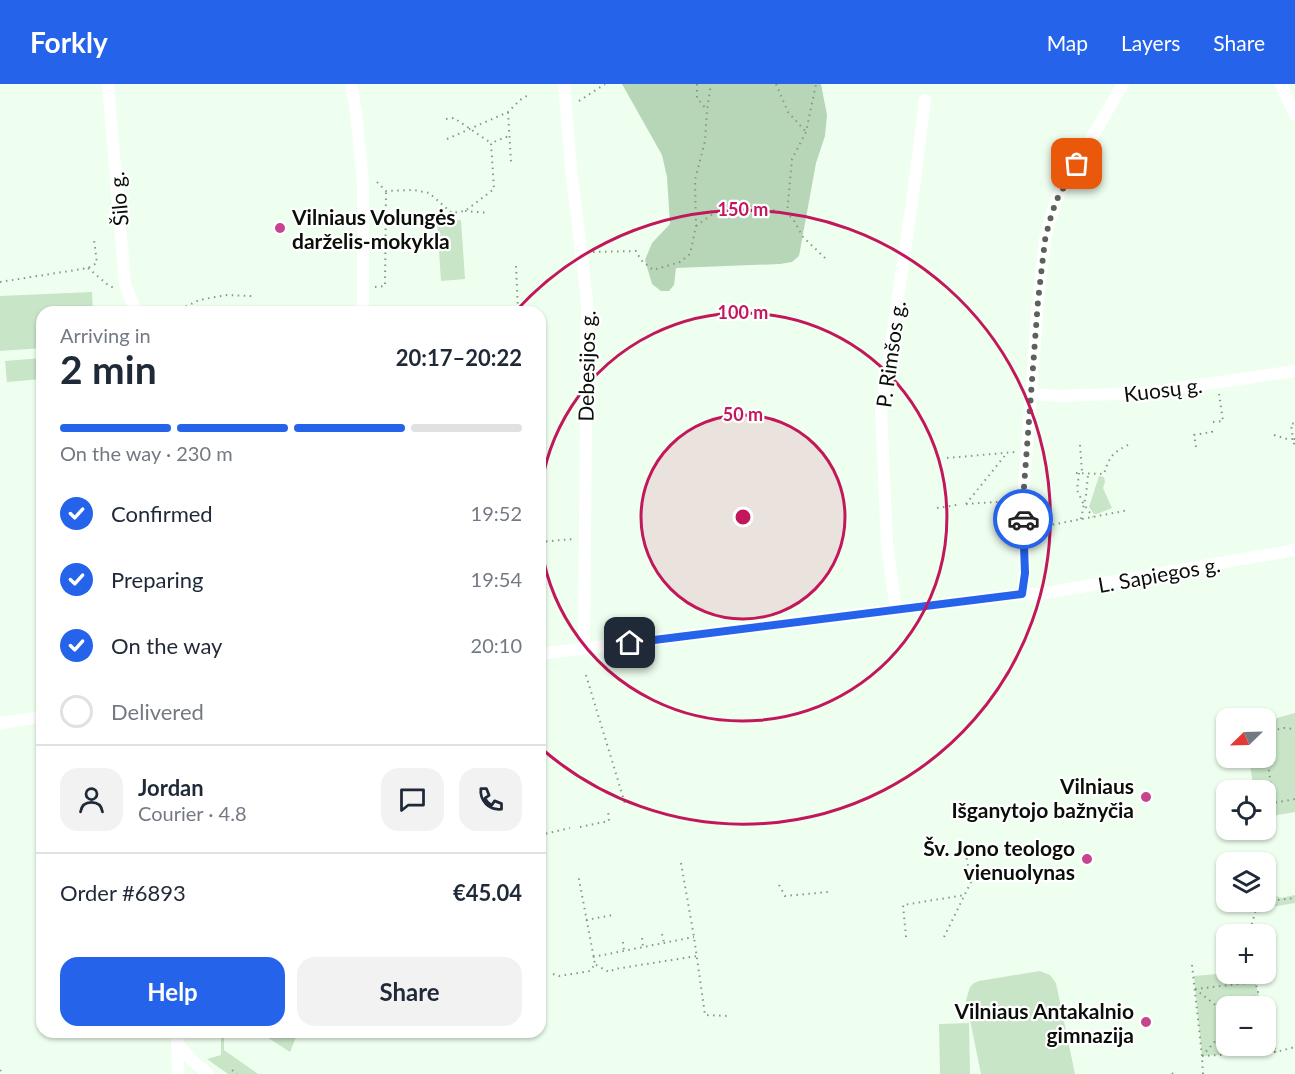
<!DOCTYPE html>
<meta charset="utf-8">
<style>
:root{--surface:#fff;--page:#f2f2f3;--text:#1f2937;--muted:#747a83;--line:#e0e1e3;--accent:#2563eb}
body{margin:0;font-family:Lato,sans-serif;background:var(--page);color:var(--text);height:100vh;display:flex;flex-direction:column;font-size:22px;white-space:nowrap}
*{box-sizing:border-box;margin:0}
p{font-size:20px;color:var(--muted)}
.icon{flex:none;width:33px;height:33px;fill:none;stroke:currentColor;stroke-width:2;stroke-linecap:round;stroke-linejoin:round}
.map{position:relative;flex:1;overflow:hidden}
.drawer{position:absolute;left:36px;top:222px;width:510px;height:732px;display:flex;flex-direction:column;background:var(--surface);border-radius:18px;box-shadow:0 2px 4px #0004}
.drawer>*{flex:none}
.needle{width:39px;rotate:247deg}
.tools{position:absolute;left:1216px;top:624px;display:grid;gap:12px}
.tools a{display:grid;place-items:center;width:60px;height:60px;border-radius:12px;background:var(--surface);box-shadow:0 2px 4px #0004;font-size:30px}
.pin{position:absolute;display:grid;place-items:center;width:51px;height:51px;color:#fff;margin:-26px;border-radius:12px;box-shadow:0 3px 9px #0006}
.courier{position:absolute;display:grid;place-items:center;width:60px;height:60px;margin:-30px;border:4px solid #2563eb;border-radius:50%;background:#fff;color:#222;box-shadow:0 2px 8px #0007}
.summary em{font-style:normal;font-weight:700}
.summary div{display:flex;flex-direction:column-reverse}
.summary{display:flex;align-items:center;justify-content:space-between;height:102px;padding:0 24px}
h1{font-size:39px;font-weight:700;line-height:45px}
.bar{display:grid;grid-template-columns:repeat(4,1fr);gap:9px 6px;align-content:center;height:72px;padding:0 24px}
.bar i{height:8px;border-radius:4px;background:var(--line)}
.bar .current{background:var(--accent)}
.bar p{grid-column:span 4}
.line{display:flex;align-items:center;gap:15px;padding:0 24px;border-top:2px solid var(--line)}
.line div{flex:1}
.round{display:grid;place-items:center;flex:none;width:63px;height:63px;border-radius:18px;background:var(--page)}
ol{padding:0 24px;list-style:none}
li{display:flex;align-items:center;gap:18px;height:66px}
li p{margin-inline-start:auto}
li .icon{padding:6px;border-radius:50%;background:var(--accent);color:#fff;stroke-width:4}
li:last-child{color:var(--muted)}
li i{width:33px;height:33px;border:3px solid var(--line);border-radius:50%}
.action{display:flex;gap:12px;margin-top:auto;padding:12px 24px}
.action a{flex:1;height:69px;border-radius:18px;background:var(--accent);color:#fff;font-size:24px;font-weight:700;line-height:69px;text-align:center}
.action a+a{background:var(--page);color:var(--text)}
header{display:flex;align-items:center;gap:36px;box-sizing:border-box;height:84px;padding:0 30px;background:var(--accent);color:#fff}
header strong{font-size:28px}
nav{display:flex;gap:33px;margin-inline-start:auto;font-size:21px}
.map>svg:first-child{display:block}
</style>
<header>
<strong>Forkly</strong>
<nav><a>Map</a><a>Layers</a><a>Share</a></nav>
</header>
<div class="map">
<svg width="1295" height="990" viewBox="0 0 1295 990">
<rect width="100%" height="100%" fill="#efffef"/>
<g fill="#c8e5c7">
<polygon points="461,136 465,195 441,197 437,137"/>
<polygon points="92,208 93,228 42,228 42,264 0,267 0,212"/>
<polygon points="42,274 42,295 7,298 5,277"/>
<polygon points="1099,392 1104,393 1105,398 1103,404 1112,424 1097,430 1094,430 1089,423"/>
<polygon points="1295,629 1295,728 1266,733 1266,706 1254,706 1249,674 1266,674 1266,637"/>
<polygon points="1268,808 1281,814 1295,811 1295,819 1271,823"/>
<polygon points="1040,887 1050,891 1056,899 1075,990 981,990 966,916 970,903 974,899 979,897"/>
<polygon points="1227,889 1253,890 1262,922 1227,922 1227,962 1266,962 1266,935 1276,968 1202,972 1194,892"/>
<polygon points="969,939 970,990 940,990 939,940"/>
<polygon points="221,948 224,948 224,966 258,990 228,990 207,975 221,971"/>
<polygon points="259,948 293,948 296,953 290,968"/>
</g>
<polygon fill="#b7d5b7" points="622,0 821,0 827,31 825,52 816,79 799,172 792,178 780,180 676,184 674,201 669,207 661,207 652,200 645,176 652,159 670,140 667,93 662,71"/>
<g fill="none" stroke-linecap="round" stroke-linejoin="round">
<g stroke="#8b968b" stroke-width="2" stroke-dasharray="1.5 4.5" stroke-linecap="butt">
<polyline points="697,0 697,14 707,26"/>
<polyline points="776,0 788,28 806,48"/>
<polyline points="579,17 605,0"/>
<polyline points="508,28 511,78"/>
<polyline points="446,35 454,34 491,59"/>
<polyline points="447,55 508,28 520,16 530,10"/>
<polyline points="377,98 386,107 414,106 429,109 452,129 465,127 494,105 491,59 509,52"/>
<polyline points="465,127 489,129"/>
<polyline points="787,130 792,75 806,48 816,0"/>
<polyline points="696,142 724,122 759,122 787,130 793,135 803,153 826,175"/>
<polyline points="593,168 636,167 641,176 653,186 680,178 690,170 696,142 695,96 705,57 707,26 711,0"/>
<polyline points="516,182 518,226 517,228"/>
<polyline points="88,184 108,201 114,204"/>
<polyline points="0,198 88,184 97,179 94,156"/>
<polyline points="375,203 385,202 386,107"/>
<polyline points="175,228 199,216 227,211 252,212"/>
<polyline points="1213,338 1223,337 1219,310"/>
<polyline points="1274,351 1287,355 1293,355 1291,340 1295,339"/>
<polyline points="1295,355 1293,355 1295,364"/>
<polyline points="1080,361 1082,388"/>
<polyline points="1196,363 1194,351 1212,348 1212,346"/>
<polyline points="947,374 1015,368"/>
<path d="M1076,389L1104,390C1110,370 1114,368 1132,359"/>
<polyline points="1079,389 1077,406 1083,419 1093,433"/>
<polyline points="966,420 1007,369"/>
<polyline points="966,420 1011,417"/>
<polyline points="937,424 957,421"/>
<polyline points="1081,435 1086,411 1088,391"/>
<polyline points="1035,444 1129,426"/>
<polyline points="540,458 573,455"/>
<polyline points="586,591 626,723"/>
<polyline points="1266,648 1284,644 1295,645"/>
<polyline points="1266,662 1273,719 1295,715"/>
<polyline points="580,743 609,737 608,726"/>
<polyline points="540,751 570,744"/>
<polyline points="681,779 694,853 705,931 728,932"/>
<polyline points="779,801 785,812 828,808"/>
<polyline points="1266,816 1278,816 1295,814"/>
<polyline points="1250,818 1254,827"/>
<polyline points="586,836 613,831"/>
<polyline points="1250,846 1258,819 1261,818"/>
<polyline points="662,850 664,859"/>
<polyline points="906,853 903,821 965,811"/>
<polyline points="944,853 971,798 965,765"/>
<polyline points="642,854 643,863"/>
<polyline points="623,858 624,867"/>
<polyline points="593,873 694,853"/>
<polyline points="596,881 609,888 615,885 697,872"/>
<polyline points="1192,881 1202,972"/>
<polyline points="553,890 559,892 590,887 595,880 578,790"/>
<polyline points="1253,890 1262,922"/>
<polyline points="1195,905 1256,898"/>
<polyline points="1195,905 1227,930"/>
<polyline points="1246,922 1258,909"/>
<polyline points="1266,935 1276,968"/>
<polyline points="1266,960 1276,968"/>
<polyline points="1202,972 1227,944"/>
<polyline points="0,986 3,990"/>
<polyline points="232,986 237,990"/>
<polyline points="1172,989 1173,990"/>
<polyline points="1203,990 1202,972 1276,968 1295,963"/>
</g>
<g stroke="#fff" stroke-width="12">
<polyline points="108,0 125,200 136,228"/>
<polyline points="351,0 356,28 363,99 363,228"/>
<polyline points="564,0 571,84 587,217 584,565"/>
<polyline points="1281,0 1295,31"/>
<polyline points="1031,310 1059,312 1144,309 1295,287"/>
<polyline points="1022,510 1025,489 1023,446 1023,416 1038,217 1045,156 1049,139 1056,117 1063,103 1123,0"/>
<polyline points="896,526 887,460 881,326 912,119 925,16"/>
<polyline points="540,570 1022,510 1040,510 1295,466"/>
<polyline points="0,639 42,633"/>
<polyline points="177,948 178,990"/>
<polyline points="177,959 192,976 208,990"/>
</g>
</g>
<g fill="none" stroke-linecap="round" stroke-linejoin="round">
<polyline stroke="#5a635a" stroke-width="6" stroke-dasharray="0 10.8" points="1023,435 1023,416 1038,217 1045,156 1049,139 1056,117 1077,80"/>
<polyline stroke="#2563eb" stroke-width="8" points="630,559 1022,510 1025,489 1023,435"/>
</g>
<circle cx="743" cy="433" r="102" fill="#c2185b" fill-opacity=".12"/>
<g fill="none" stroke="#c2185b" stroke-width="3">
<circle cx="743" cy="433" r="102"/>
<path d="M540 412A204 204 0 1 1 540 454"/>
<path d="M515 228A307 307 0 1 1 542 665"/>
</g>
<g fill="#c6458e" stroke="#fff" stroke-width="2">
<circle cx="280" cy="144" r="6"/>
<circle cx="1146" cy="713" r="6"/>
<circle cx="1087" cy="775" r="6"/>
<circle cx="1146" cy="938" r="6"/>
</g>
<g text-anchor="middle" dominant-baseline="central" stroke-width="4.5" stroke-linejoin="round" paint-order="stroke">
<g font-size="21" fill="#0a0f0a" stroke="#fff">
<text transform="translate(118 115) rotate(-95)">Šilo g.</text>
<text transform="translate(890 270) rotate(-82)">P. Rimšos g.</text>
<text transform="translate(586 282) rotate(-89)">Debesijos g.</text>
<text transform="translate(1163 305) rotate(-7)">Kuosų g.</text>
<text transform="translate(1159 490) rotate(-10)">L. Sapiegos g.</text>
</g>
<g font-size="21" font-weight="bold" fill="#0a0f0a" stroke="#fff" text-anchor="end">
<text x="292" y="132" text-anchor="start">Vilniaus Volungės<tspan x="292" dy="24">darželis-mokykla</tspan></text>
<text x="1134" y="701">Vilniaus<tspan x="1134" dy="24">Išganytojo bažnyčia</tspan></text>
<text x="1075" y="763">Šv. Jono teologo<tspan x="1075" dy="24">vienuolynas</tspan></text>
<text x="1134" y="926">Vilniaus Antakalnio<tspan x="1134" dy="24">gimnazija</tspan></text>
</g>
</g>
<circle cx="743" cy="433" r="9" fill="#c2185b" stroke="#fff" stroke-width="3"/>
<g font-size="18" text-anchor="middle" font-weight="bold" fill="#c2185b" stroke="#fff" stroke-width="4.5" stroke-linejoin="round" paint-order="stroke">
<text x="743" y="132">150 m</text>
<text x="743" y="235">100 m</text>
<text x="743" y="337">50 m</text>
</g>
</svg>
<div class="tools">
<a><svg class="needle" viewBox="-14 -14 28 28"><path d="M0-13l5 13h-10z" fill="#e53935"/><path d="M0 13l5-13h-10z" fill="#747a83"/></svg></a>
<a><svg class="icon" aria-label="locate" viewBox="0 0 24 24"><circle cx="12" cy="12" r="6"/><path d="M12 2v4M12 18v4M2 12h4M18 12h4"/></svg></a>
<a><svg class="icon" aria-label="layers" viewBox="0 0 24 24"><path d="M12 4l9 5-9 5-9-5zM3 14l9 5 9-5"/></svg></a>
<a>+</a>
<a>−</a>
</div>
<div class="pin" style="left:1077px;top:80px;background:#ea580c"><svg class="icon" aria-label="bag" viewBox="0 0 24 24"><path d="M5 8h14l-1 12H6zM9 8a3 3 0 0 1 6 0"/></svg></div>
<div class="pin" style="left:630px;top:559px;background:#1f2937"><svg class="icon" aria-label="home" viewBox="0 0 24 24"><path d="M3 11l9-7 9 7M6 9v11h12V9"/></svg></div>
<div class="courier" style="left:1023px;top:435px"><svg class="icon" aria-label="car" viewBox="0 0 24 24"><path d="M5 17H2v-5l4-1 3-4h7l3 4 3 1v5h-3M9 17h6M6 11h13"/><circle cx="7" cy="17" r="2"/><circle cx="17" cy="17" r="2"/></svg></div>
<section class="drawer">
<div class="summary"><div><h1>2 min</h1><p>Arriving in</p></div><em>20:17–20:22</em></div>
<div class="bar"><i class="current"></i><i class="current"></i><i class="current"></i><i></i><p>On the way · 230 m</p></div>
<ol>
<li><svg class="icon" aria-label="check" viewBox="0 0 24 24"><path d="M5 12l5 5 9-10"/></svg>Confirmed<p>19:52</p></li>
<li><svg class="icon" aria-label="check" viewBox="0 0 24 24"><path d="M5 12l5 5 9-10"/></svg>Preparing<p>19:54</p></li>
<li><svg class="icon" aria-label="check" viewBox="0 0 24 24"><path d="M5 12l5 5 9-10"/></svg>On the way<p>20:10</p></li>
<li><i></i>Delivered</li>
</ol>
<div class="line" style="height:108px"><a class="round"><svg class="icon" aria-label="person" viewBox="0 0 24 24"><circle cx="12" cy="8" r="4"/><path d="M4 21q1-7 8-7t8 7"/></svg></a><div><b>Jordan</b><p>Courier · 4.8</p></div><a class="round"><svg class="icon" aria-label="chat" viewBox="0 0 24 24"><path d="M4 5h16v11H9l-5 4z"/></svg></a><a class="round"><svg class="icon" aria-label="phone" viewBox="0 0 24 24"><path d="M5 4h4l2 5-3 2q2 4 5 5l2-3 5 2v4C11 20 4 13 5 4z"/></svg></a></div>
<div class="line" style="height:78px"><div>Order #6893</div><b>€45.04</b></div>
<div class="action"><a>Help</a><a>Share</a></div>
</section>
</div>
